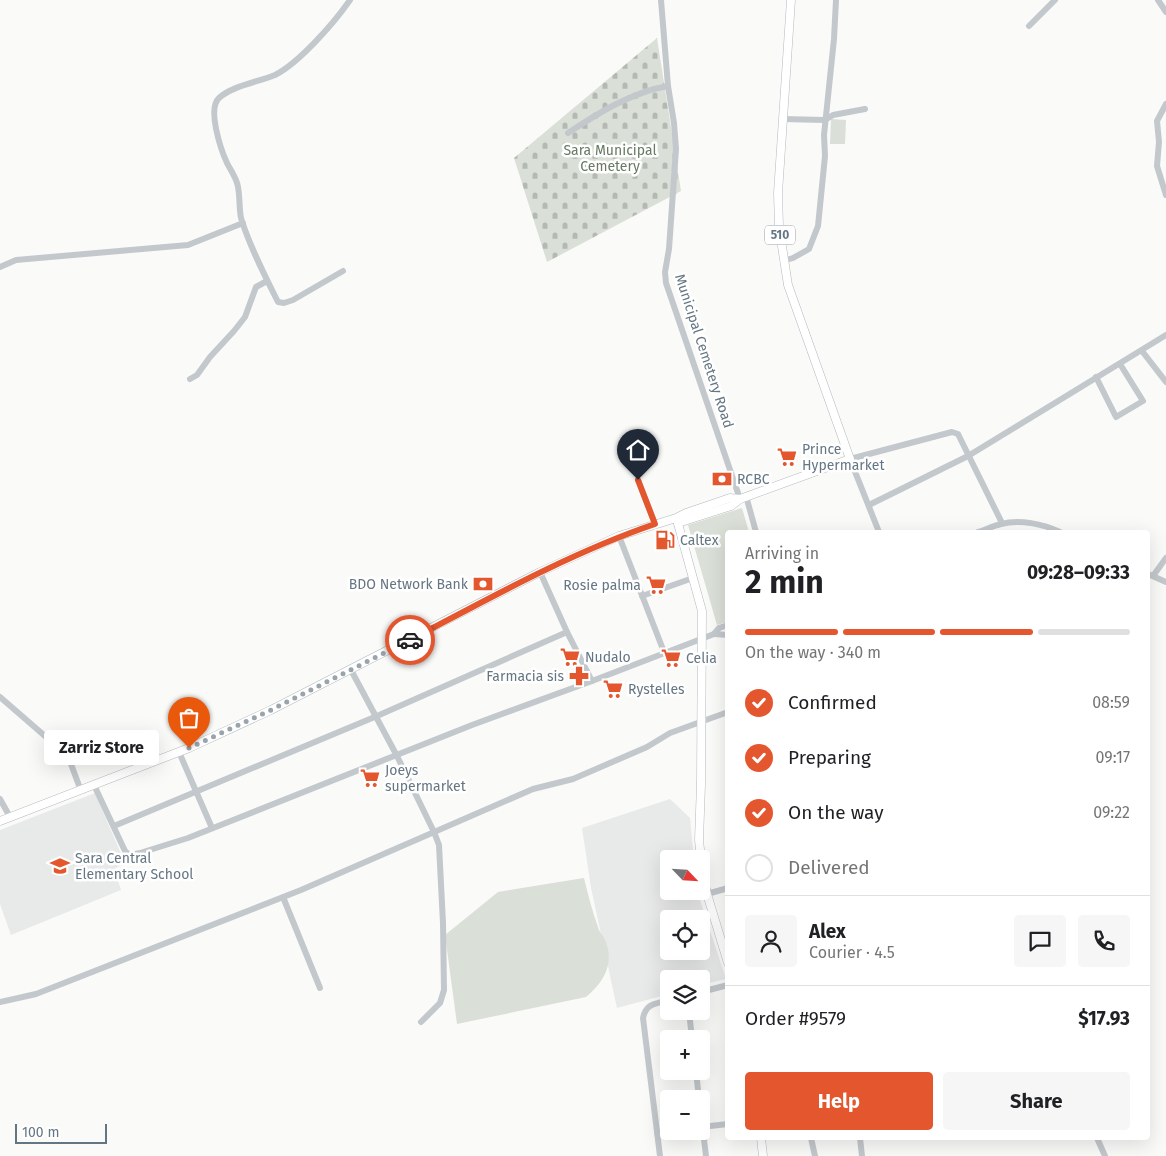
<!DOCTYPE html>
<meta charset="utf-8">
<style>
:root{--surface:#fff;--page:#f6f6f6;--text:#202124;--muted:#757577;--line:#e0e0e0;--accent:#e4572e}
body{margin:0;font-family:"Fira Sans",sans-serif;background:var(--page);color:var(--text);height:100vh;display:flex;flex-direction:column;font-size:19px;white-space:nowrap}
*{box-sizing:border-box;margin:0}
p{font-size:16px;color:var(--muted)}
.icon{flex:none;width:28px;height:28px;fill:none;stroke:currentColor;stroke-width:2;stroke-linecap:round;stroke-linejoin:round}
.map{position:relative;flex:1;overflow:hidden}
.details{position:absolute;left:725px;top:530px;width:425px;height:610px;display:flex;flex-direction:column;background:var(--surface);border-radius:5px;box-shadow:0 5px 20px #0002}
.details>*{flex:none}
.needle{width:32px;rotate:115deg}
.controls{position:absolute;left:660px;top:850px;display:grid;gap:10px}
.controls a{display:grid;place-items:center;width:50px;height:50px;border-radius:5px;background:var(--surface);box-shadow:0 5px 20px #0002;font-size:25px}
.scale{position:absolute;left:15px;bottom:12px;width:92px;box-sizing:border-box;padding-left:5px;border:2px solid #657683;border-top:0;font-size:14px;line-height:18px;white-space:nowrap;color:#657683;-webkit-text-stroke:4px #fff;paint-order:stroke}
.pin{position:absolute;display:grid;place-items:center;width:42px;height:42px;color:#fff;margin:-51px -21px;border-radius:50% 50% 50% 0;rotate:-45deg;box-shadow:0 0 5px #0007}
.pin .icon{rotate:45deg}
.courier{position:absolute;display:grid;place-items:center;width:50px;height:50px;margin:-25px;border:4px solid #e4572e;border-radius:50%;background:#fff;color:#222;box-shadow:0 1px 6px #0007}
.bubble{position:absolute;height:35px;border-radius:5px;background:var(--surface);box-shadow:0 5px 20px #0002;font-size:16px;font-weight:700;line-height:35px;text-align:center}
.head em{font-style:normal;font-weight:700}
.head div{display:flex;flex-direction:column-reverse}
.head{display:flex;align-items:center;justify-content:space-between;height:85px;padding:0 20px}
h1{font-size:32px;font-weight:700;line-height:38px}
.bar{display:grid;grid-template-columns:repeat(4,1fr);gap:8px 5px;align-content:center;height:60px;padding:0 20px}
.bar i{height:6px;border-radius:4px;background:var(--line)}
.bar .selected{background:var(--accent)}
.bar p{grid-column:span 4}
.line{display:flex;align-items:center;gap:12px;padding:0 20px;border-top:1px solid var(--line)}
.line div{flex:1}
.round{display:grid;place-items:center;flex:none;width:52px;height:52px;border-radius:5px;background:var(--page)}
ol{padding:0 20px;list-style:none}
li{display:flex;align-items:center;gap:15px;height:55px}
li p{margin-inline-start:auto}
li .icon{padding:5px;border-radius:50%;background:var(--accent);color:#fff;stroke-width:4}
li:last-child{color:var(--muted)}
li i{width:28px;height:28px;border:2px solid var(--line);border-radius:50%}
.cta{display:flex;gap:10px;margin-top:auto;padding:10px 20px}
.cta a{flex:1;height:58px;border-radius:5px;background:var(--accent);color:#fff;font-size:20px;font-weight:700;line-height:58px;text-align:center}
.cta a+a{background:var(--page);color:var(--text)}
.map>svg:first-child{display:block}
</style>
<div class="map">
<svg width="1166" height="1156" viewBox="0 0 1166 1156">
<defs>
<pattern id="cemetery-stones" width="16" height="16" patternUnits="userSpaceOnUse" patternTransform="scale(1.25)"><rect width="16" height="16" fill="#dadfd7"/><path d="M2 7V4a2 2 0 0 1 4 0v3zM10 15v-3a2 2 0 0 1 4 0v3z" fill="#b4b9b4"/></pattern>
</defs>
<rect width="100%" height="100%" fill="#fafaf8"/>
<g fill="#e8e9e9" fill-rule="evenodd">
<polygon points="95,793 125,863 114,869 121,890 11,935 0,904 0,830"/>
<path d="M670,799L690,818L694,859H669V891H697L726,979L701,985V979H669V994L617,1008L591,888L582,828ZM669,919H701V951H669Z"/>
</g>
<polygon fill="url(#cemetery-stones)" points="657,38 681,191 547,262 514,158"/>
<g fill="#dadfd7">
<polygon points="831,119 846,120 845,144 830,144"/>
<polygon points="742,508 749,532 728,532 727,622 717,625 688,525"/>
<path d="M584,878C588,894 592,911 598,927C599,932 603,935 605,940C615,963 604,982 586,997L457,1024L445,935L498,892Z"/>
</g>
<g fill="none" stroke-linecap="round" stroke-linejoin="round">
<defs>
<g id="major">
<polyline points="677,520 702,611 701,784 699,840 701,859"/>
<polyline points="678,523 731,506 740,499 850,459 788,285 779,227 778,193 791,0"/>
<polyline points="0,821 189,748 271,710 540,572 619,536 676,518 686,513 730,498 740,499"/>
<polyline points="701,867 707,894 728,963"/>
<polyline points="761,1138 763,1156"/>
</g>
</defs>
<use href="#major" stroke="#b5babe" stroke-width="9"/>
<g stroke="#c3c8cc" stroke-width="6">
<polyline points="661,0 668,86 674,123 676,149 669,249 665,272 666,283 740,499"/>
<polyline points="1158,0 1166,12"/>
<polyline points="1029,26 1055,0"/>
<polyline points="1166,104 1157,121 1159,142 1157,166 1166,195"/>
<polyline points="782,119 825,120 833,115 865,109"/>
<path d="M568,133C598,113 632,92 668,86"/>
<polyline points="783,261 793,258 809,249 818,226 825,156 824,135 834,39 836,0"/>
<polyline points="0,267 16,260 188,245 243,223"/>
<path d="M343,271L293,300L284,303L278,302C265,276 249,245 241,218C239,208 240,197 238,187C237,179 231,171 227,163C221,150 207,109 219,98C232,86 258,82 275,75C299,63 334,23 350,0"/>
<polyline points="1142,351 1166,382"/>
<polyline points="1096,377 1116,417 1143,401 1120,364"/>
<polyline points="190,379 197,375 210,357 234,331 245,317 256,287 267,281"/>
<polyline points="638,480 655,524"/>
<polyline points="746,496 756,532"/>
<polyline points="869,505 968,456 1166,335"/>
<polyline points="879,532 850,459 952,432 958,434 1002,523"/>
<path d="M978,532C985,530 993,526 1001,524C1020,519 1043,524 1060,532"/>
<polyline points="619,536 664,652"/>
<polyline points="540,572 567,632 592,681"/>
<polyline points="1148,574 1166,582"/>
<polyline points="1153,576 1166,558"/>
<polyline points="642,596 693,578"/>
<polyline points="714,634 728,635"/>
<polyline points="351,670 397,756 434,832 439,845 443,923 444,990 440,1003 421,1022"/>
<polyline points="0,697 68,756 81,791"/>
<polyline points="179,752 212,828"/>
<polyline points="94,785 125,851 130,855 140,853 188,838 472,725 592,681 714,634 719,628 728,625"/>
<polyline points="0,799 10,817"/>
<polyline points="114,826 377,716 567,632"/>
<polyline points="707,894 728,888"/>
<polyline points="283,897 320,988"/>
<polyline points="701,992 728,985"/>
<polyline points="0,1002 36,994 301,890 533,789 573,779 647,747 670,733 728,712"/>
<polyline points="689,1011 692,1039"/>
<polyline points="696,1071 699,1099"/>
<polyline points="701,1114 706,1156"/>
<polyline points="701,1127 728,1124"/>
<polyline points="657,1133 672,1131"/>
<polyline points="811,1138 815,1156"/>
<polyline points="860,1138 862,1156"/>
<polyline points="1097,1138 1105,1156"/>
<path d="M660,1156L643,1018C646,1003 656,1004 669,1000"/>
</g>
<use href="#major" stroke="#fff" stroke-width="8"/>
</g>
<g fill="none" stroke-linecap="round" stroke-linejoin="round">
<polyline stroke="#99a4ac" stroke-width="5" stroke-dasharray="0 9" points="189,748 271,710 410,640"/>
<path stroke="#e4572e" stroke-width="6" d="M410,640C490,598 570,553 655,524L638,480"/>
</g>
<defs>
<symbol id="supermarket-bare" viewBox="-9 -9 18 18"><path d="M-6-5.5h2.5l.6 2H6L4.5 2H-2.5L-4.4-4H-6ZM-1.5 3.2a1.3 1.3 0 1 0 .1 0ZM3 3.2a1.3 1.3 0 1 0 .1 0Z" fill="#e4572e" stroke="#fff" stroke-width="2.5" paint-order="stroke"/></symbol>
<symbol id="bank-bare" viewBox="-9 -9 18 18"><path d="M-6-4H6V4H-6ZM0-2.3a2.3 2.3 0 1 0 0 4.6a2.3 2.3 0 1 0 0-4.6Z" fill="#e4572e" stroke="#fff" stroke-width="2.5" paint-order="stroke"/></symbol>
<symbol id="fuel-bare" viewBox="-9 -9 18 18"><path d="M-5.5-6h7V0h2V4h1.3V-2.5L3-4.5l.8-.8L6-3V5H2.5V1h-1V6h-7ZM-4.2-4.7v3.2H.2V-4.7Z" fill="#e4572e" stroke="#fff" stroke-width="2.5" paint-order="stroke"/></symbol>
<symbol id="pharmacy-bare" viewBox="-9 -9 18 18"><path d="M-2-6h4v4h4v4h-4v4h-4v-4h-4v-4h4Z" fill="#e4572e" stroke="#fff" stroke-width="2.5" paint-order="stroke"/></symbol>
<symbol id="school-bare" viewBox="-9 -9 18 18"><path d="M0-5L7-2L0 1L-7-2ZM-4 1L0 2.5L4 1V4Q0 6-4 4Z" fill="#e4572e" stroke="#fff" stroke-width="2.5" paint-order="stroke"/></symbol>
</defs>
<g fill-rule="evenodd">
<use href="#supermarket-bare" x="773" y="443" width="28" height="28"/>
<use href="#bank-bare" x="708" y="465" width="28" height="28"/>
<use href="#fuel-bare" x="651" y="526" width="28" height="28"/>
<use href="#bank-bare" x="469" y="570" width="28" height="28"/>
<use href="#supermarket-bare" x="642" y="571" width="28" height="28"/>
<use href="#supermarket-bare" x="556" y="643" width="28" height="28"/>
<use href="#supermarket-bare" x="657" y="644" width="28" height="28"/>
<use href="#pharmacy-bare" x="565" y="662" width="28" height="28"/>
<use href="#supermarket-bare" x="599" y="675" width="28" height="28"/>
<use href="#supermarket-bare" x="356" y="764" width="28" height="28"/>
<use href="#school-bare" x="46" y="852" width="28" height="28"/>
</g>
<g text-anchor="middle" dominant-baseline="central" stroke-width="5" stroke-linejoin="round" paint-order="stroke">
<rect fill="#fff" stroke="#939fa8" stroke-width="1" x="765" y="225.5" width="30" height="19" rx="4"/>
<g font-size="12" font-weight="bold" fill="#657683">
<text x="780" y="235">510</text>
</g>
<g font-size="14" fill="#687a64" stroke="#fff">
<text x="610" y="150">Sara Municipal<tspan x="610" dy="16">Cemetery</tspan></text>
</g>
<g font-size="14" fill="#657683" stroke="#fff">
<text transform="translate(704 351) rotate(72)">Municipal Cemetery Road</text>
</g>
<g font-size="14" fill="#657683" stroke="#fff" text-anchor="start">
<text x="802" y="449">Prince<tspan x="802" dy="16">Hypermarket</tspan></text>
<text x="737" y="479">RCBC</text>
<text x="680" y="540">Caltex</text>
<text x="468" y="584" text-anchor="end">BDO Network Bank</text>
<text x="641" y="585" text-anchor="end">Rosie palma</text>
<text x="585" y="657">Nudalo</text>
<text x="686" y="658">Celia</text>
<text x="564" y="676" text-anchor="end">Farmacia sis</text>
<text x="628" y="689">Rystelles</text>
<text x="385" y="770">Joeys<tspan x="385" dy="16">supermarket</tspan></text>
<text x="75" y="858">Sara Central<tspan x="75" dy="16">Elementary School</tspan></text>
</g>
</g>
</svg>
<div class="controls">
<a><svg class="needle" viewBox="-14 -14 28 28"><path d="M0-13l5 13h-10z" fill="#e53935"/><path d="M0 13l5-13h-10z" fill="#757577"/></svg></a>
<a><svg class="icon" aria-label="locate" viewBox="0 0 24 24"><circle cx="12" cy="12" r="6"/><path d="M12 2v4M12 18v4M2 12h4M18 12h4"/></svg></a>
<a><svg class="icon" aria-label="layers" viewBox="0 0 24 24"><path d="M12 4l9 5-9 5-9-5zM3 14l9 5 9-5"/></svg></a>
<a>+</a>
<a>−</a>
</div>
<div class="scale">100 m</div>
<div class="pin" style="left:189px;top:748px;background:#ea580c"><svg class="icon" aria-label="bag" viewBox="0 0 24 24"><path d="M5 8h14l-1 12H6zM9 8a3 3 0 0 1 6 0"/></svg></div>
<div class="pin" style="left:638px;top:480px;background:#1f2937"><svg class="icon" aria-label="home" viewBox="0 0 24 24"><path d="M3 11l9-7 9 7M6 9v11h12V9"/></svg></div>
<div class="courier" style="left:410px;top:640px"><svg class="icon" aria-label="car" viewBox="0 0 24 24"><path d="M5 17H2v-5l4-1 3-4h7l3 4 3 1v5h-3M9 17h6M6 11h13"/><circle cx="7" cy="17" r="2"/><circle cx="17" cy="17" r="2"/></svg></div>
<div class="bubble" style="left:44px;top:730px;width:115px">Zarriz Store</div>
<section class="details">
<div class="head"><div><h1>2 min</h1><p>Arriving in</p></div><em>09:28–09:33</em></div>
<div class="bar"><i class="selected"></i><i class="selected"></i><i class="selected"></i><i></i><p>On the way · 340 m</p></div>
<ol>
<li><svg class="icon" aria-label="check" viewBox="0 0 24 24"><path d="M5 12l5 5 9-10"/></svg>Confirmed<p>08:59</p></li>
<li><svg class="icon" aria-label="check" viewBox="0 0 24 24"><path d="M5 12l5 5 9-10"/></svg>Preparing<p>09:17</p></li>
<li><svg class="icon" aria-label="check" viewBox="0 0 24 24"><path d="M5 12l5 5 9-10"/></svg>On the way<p>09:22</p></li>
<li><i></i>Delivered</li>
</ol>
<div class="line" style="height:90px"><a class="round"><svg class="icon" aria-label="person" viewBox="0 0 24 24"><circle cx="12" cy="8" r="4"/><path d="M4 21q1-7 8-7t8 7"/></svg></a><div><b>Alex</b><p>Courier · 4.5</p></div><a class="round"><svg class="icon" aria-label="chat" viewBox="0 0 24 24"><path d="M4 5h16v11H9l-5 4z"/></svg></a><a class="round"><svg class="icon" aria-label="phone" viewBox="0 0 24 24"><path d="M5 4h4l2 5-3 2q2 4 5 5l2-3 5 2v4C11 20 4 13 5 4z"/></svg></a></div>
<div class="line" style="height:65px"><div>Order #9579</div><b>$17.93</b></div>
<div class="cta"><a>Help</a><a>Share</a></div>
</section>
</div>
